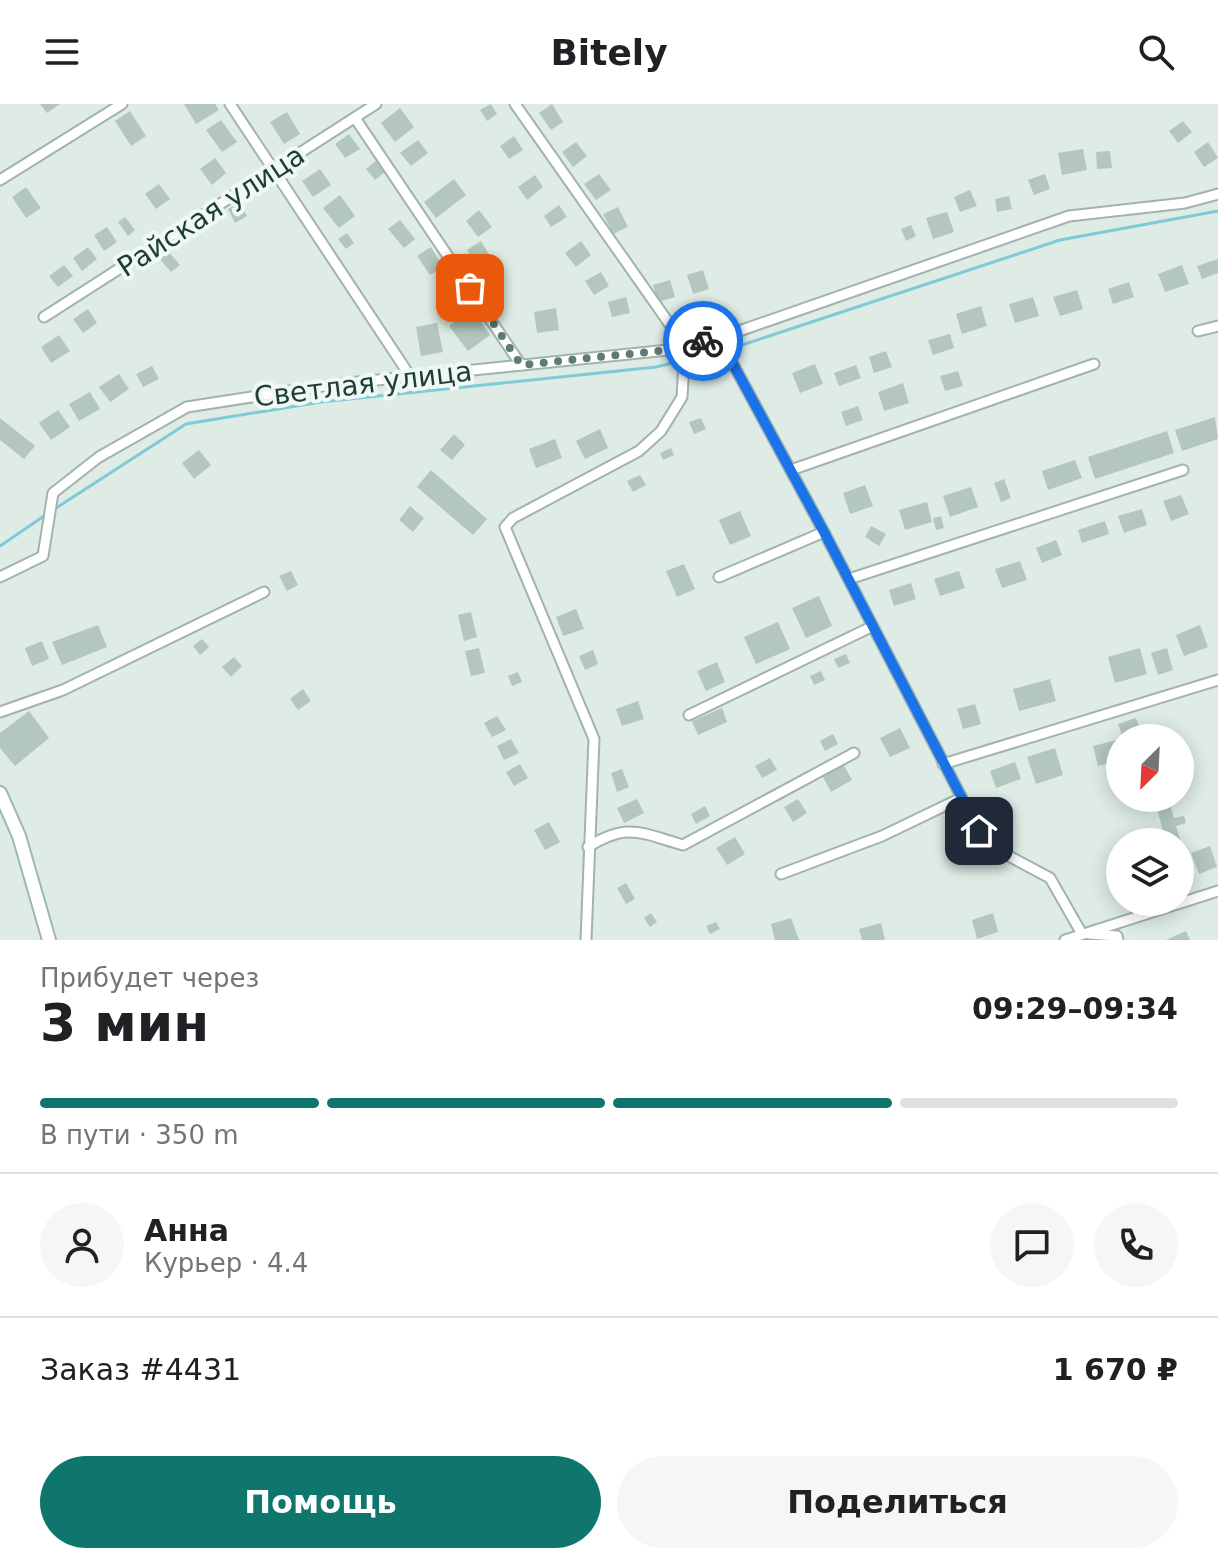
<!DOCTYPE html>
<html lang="ru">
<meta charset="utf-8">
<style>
:root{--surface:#fff;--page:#f6f6f6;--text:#202124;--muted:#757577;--line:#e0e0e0;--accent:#0f766e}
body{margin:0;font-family:"DejaVu Sans",sans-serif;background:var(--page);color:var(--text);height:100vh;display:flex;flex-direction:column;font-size:30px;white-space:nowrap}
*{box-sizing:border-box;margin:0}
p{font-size:26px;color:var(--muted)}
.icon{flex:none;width:44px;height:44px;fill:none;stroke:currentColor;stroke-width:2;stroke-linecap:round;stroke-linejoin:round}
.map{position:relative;height:836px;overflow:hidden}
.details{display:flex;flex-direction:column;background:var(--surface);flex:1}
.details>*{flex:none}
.needle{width:52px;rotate:204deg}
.fabs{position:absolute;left:1106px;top:620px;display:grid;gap:16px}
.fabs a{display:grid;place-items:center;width:88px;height:88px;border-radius:50%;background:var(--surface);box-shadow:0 4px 20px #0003;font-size:40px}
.pin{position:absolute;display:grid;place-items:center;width:68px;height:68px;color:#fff;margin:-34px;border-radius:16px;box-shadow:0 4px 12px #0006}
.courier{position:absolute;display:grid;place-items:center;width:80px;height:80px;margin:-40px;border:6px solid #1a73e8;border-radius:50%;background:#fff;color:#222;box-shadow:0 2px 10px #0007}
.headline em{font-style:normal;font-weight:700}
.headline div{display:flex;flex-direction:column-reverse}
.headline{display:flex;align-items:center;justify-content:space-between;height:136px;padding:0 40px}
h1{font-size:52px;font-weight:700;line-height:60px}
.bar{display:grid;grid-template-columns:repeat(4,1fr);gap:12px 8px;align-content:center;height:96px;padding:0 40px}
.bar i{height:10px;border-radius:6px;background:var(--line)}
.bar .active{background:var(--accent)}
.bar p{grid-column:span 4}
.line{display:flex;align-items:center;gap:20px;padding:0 40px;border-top:2px solid var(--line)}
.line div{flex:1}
.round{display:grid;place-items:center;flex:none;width:84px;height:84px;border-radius:42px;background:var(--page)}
.button{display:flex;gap:16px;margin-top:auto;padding:16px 40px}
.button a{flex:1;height:92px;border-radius:48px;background:var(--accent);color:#fff;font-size:32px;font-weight:700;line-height:92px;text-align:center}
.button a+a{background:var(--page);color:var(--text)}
header{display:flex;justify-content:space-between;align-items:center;height:104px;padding:0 40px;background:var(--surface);font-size:36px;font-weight:700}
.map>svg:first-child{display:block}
</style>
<header><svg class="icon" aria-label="menu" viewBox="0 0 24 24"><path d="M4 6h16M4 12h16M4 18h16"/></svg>Bitely<svg class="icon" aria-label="search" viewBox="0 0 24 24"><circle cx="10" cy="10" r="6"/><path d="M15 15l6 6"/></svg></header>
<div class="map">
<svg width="1218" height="836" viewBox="0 0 1218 836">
<rect width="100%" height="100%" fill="#deece5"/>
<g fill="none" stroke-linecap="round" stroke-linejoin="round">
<g stroke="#7fcad8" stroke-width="3">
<polyline points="730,245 1060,136 1218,107"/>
<polyline points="53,406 186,320 321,298 656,263 722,247"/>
<polyline points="0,442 47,410"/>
</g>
</g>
<g fill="#b3c7be">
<polygon points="40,0 60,0 47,9"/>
<polygon points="184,0 215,0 219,6 196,20"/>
<polygon points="491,0 497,10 487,17 480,6"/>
<polygon points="552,0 563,18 551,26 539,9"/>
<polygon points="400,4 414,23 395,38 381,19"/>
<polygon points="130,7 146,32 131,42 115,17"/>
<polygon points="287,8 300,30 284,40 270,18"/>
<polygon points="221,16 237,38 222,48 206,26"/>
<polygon points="1183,17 1192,28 1178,39 1169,27"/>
<polygon points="349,30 360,45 345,54 335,40"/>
<polygon points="514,32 523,46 509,55 500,42"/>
<polygon points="418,36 428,49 411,62 400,49"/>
<polygon points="576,38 587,52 573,63 562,48"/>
<polygon points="1208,38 1218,54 1204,63 1194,48"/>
<polygon points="1083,45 1087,66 1062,71 1058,49"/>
<polygon points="1110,47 1112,64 1097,65 1096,48"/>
<polygon points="215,54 226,69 212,81 200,65"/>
<polygon points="376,57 385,68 375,76 366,65"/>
<polygon points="320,65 331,81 313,93 302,77"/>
<polygon points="599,70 611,86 596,96 584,80"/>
<polygon points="1045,70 1050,85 1034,91 1028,76"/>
<polygon points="535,71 543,83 527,96 518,83"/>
<polygon points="454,75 466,91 436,114 424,98"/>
<polygon points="159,80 170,95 156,105 145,90"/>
<polygon points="26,83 41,104 26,114 12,93"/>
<polygon points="970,86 977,102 960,108 954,93"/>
<polygon points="340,91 355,112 339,124 323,104"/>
<polygon points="1009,92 1012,105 997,108 995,95"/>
<polygon points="239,99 247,112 235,119 228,105"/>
<polygon points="559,101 567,113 551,123 544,112"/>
<polygon points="618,103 628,123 613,130 603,110"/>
<polygon points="479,106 492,123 478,133 466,117"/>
<polygon points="947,108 954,128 933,135 926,114"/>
<polygon points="125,113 135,126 128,132 118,118"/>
<polygon points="400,116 415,135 404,144 388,125"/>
<polygon points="911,121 916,132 906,137 901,125"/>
<polygon points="107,123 117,138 104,147 94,131"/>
<polygon points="347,129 354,139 346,145 338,135"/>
<polygon points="481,137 494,159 480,167 467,146"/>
<polygon points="581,137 591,151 576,163 565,149"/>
<polygon points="88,143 97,155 82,167 73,154"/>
<polygon points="431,143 443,163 430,171 417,152"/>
<polygon points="167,146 180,161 171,168 158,153"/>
<polygon points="1218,155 1218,169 1202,175 1197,162"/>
<polygon points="64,161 73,172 58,183 49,172"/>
<polygon points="1182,161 1189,180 1165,188 1158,170"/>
<polygon points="703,166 709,185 693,190 687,171"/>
<polygon points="601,168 609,182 594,191 585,177"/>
<polygon points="670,176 675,193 658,198 653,181"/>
<polygon points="1129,178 1134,193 1113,200 1108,185"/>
<polygon points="1077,186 1083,205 1060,212 1053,193"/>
<polygon points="626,193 630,209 612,213 608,198"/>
<polygon points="1033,193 1039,212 1015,219 1009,200"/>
<polygon points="981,202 987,222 962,230 956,210"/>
<polygon points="556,204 559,226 537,229 534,208"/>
<polygon points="88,205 97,219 83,229 73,215"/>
<polygon points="472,205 490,231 468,247 449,222"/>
<polygon points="437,219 443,248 421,252 416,223"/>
<polygon points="950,230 954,244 933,251 928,236"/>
<polygon points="59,231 70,247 51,259 41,243"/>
<polygon points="886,247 892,263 874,269 869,253"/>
<polygon points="815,260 823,280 800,289 792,269"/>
<polygon points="856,261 861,274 839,282 834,269"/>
<polygon points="152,262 159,275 143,283 136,270"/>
<polygon points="958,267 963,282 945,287 940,272"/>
<polygon points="119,270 129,285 110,298 99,283"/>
<polygon points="903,279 909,299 884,307 878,288"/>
<polygon points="90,288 100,305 79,317 69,300"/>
<polygon points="858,302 863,316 846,322 841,308"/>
<polygon points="58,306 70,323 51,336 39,319"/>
<polygon points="1215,313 1218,335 1182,347 1175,326"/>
<polygon points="0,314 35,342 24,355 0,336"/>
<polygon points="701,314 706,325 694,330 689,318"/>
<polygon points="600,325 608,344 585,355 576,337"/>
<polygon points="1167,327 1174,349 1095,375 1088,353"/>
<polygon points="454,330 465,341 452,356 440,346"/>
<polygon points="555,335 562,354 536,364 529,345"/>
<polygon points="671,344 674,351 663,356 660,349"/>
<polygon points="199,346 211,361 194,375 182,359"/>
<polygon points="1075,356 1082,374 1048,386 1042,367"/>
<polygon points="431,366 487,415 473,431 417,383"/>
<polygon points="640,371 646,381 633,388 627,377"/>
<polygon points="1004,375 1011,394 1001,398 994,379"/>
<polygon points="865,381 873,402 850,410 843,389"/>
<polygon points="971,383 978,403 950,413 943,392"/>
<polygon points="1181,391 1189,410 1171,417 1163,397"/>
<polygon points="927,398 932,418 905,426 899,406"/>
<polygon points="410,402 424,414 413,428 399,416"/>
<polygon points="1142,405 1147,421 1124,429 1118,412"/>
<polygon points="740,407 751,432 730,441 719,416"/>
<polygon points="941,412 944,424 936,426 933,414"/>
<polygon points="1105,417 1109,430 1082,439 1078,426"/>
<polygon points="871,422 886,430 879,442 865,433"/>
<polygon points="1056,436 1062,451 1042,459 1036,444"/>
<polygon points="1020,457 1027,476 1002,484 995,465"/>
<polygon points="684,460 695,485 677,493 666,467"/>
<polygon points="291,467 298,481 287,487 279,472"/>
<polygon points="959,467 965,484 940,492 934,475"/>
<polygon points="911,479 916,495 894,502 889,486"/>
<polygon points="819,492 832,522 806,534 792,504"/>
<polygon points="576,505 584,525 563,532 556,513"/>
<polygon points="471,508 477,533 464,537 458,511"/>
<polygon points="778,518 790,545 756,560 744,533"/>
<polygon points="98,521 107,543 62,561 52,538"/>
<polygon points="1200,521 1208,543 1184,552 1176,531"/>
<polygon points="202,535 209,543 200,551 193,542"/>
<polygon points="42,537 49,555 32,562 25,544"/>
<polygon points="479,544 485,569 471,572 465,547"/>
<polygon points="1140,544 1147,570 1115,579 1108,553"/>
<polygon points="1167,544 1173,566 1158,571 1151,549"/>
<polygon points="593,546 598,560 585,566 579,552"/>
<polygon points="846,550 850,559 838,564 834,555"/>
<polygon points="234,553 242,562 231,573 222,563"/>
<polygon points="717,558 725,578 706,587 697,567"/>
<polygon points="821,567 825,576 814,581 810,572"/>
<polygon points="518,568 522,578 512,582 508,572"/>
<polygon points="1050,575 1056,597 1019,607 1013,585"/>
<polygon points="303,585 311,597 298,606 290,595"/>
<polygon points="638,597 644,615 622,622 616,605"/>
<polygon points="975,600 981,620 963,625 957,605"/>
<polygon points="722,604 727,618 698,631 692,617"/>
<polygon points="29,607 49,634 15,662 0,644 0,629"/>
<polygon points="497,612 506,626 492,633 484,619"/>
<polygon points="1136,614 1140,625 1152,621 1156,634 1123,634 1118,620"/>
<polygon points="900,624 910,644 890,653 880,634"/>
<polygon points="833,630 838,640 825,647 820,637"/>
<polygon points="511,635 519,649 504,656 497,642"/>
<polygon points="1117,636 1120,657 1098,662 1093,642"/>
<polygon points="1055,644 1063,671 1036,680 1027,653"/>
<polygon points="770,654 777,666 762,674 755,662"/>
<polygon points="842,658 852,676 831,688 821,669"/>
<polygon points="1015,658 1021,675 996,684 990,667"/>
<polygon points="520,660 528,674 514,682 506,668"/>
<polygon points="622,665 629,683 617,688 611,669"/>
<polygon points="637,695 644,709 624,719 617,704"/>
<polygon points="798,695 807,709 793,718 784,703"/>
<polygon points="1169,697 1174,714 1184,712 1186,719 1176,722 1181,738 1166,738 1156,701"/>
<polygon points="705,702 710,712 696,720 691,710"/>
<polygon points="549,718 560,738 545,746 534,726"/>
<polygon points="735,733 745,750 727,761 716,744"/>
<polygon points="1210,742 1217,763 1199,770 1191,749"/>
<polygon points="626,779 635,795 626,800 617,784"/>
<polygon points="651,809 657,818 650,823 644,814"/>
<polygon points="993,809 998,828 977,835 972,816"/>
<polygon points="791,814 799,836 775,836 771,820"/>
<polygon points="716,818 720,825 710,830 706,822"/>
<polygon points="881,819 885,836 862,836 859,825"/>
<polygon points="1186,827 1190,836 1166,836"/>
</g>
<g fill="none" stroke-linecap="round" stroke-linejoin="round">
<defs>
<g id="street">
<polyline points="230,0 410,272"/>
<polyline points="515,0 685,242 682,293 661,327 639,347 513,414 505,423 594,635 586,836"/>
<polyline points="355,14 521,261"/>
<polyline points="0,76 122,0"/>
<polyline points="44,213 376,0"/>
<polyline points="1198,227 1218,222"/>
<polyline points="719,234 824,428 979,727 992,743 1050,774 1082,830"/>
<polyline points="791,366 1094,260"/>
<polyline points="0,473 43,452 53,389 99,353 187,303 329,281 668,246 719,234 1069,112 1185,99 1218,90"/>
<polyline points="719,473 824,428"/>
<polyline points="849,475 1183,366"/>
<polyline points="0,608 63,586 264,488"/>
<polyline points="689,611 871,523"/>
<polyline points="943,660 1218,576"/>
<path d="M588,743C627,718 641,729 683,741L854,649"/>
<polyline points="781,770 882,732 961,694"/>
<polyline points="1089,830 1117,832 1118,836"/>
<polyline points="1065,836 1218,787"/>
</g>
<polyline id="secondary" points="0,689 19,732 49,836"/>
</defs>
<use href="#street" stroke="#a0b4ad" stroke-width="13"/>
<use href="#secondary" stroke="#9bb9ae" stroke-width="16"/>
<use href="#street" stroke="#fff" stroke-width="9"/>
<use href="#secondary" stroke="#fff" stroke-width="12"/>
</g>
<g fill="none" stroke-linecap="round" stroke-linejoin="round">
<polyline stroke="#617a73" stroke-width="8" stroke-dasharray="0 14.4" points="470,184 521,261 668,246 703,237"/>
<polyline stroke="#1a73e8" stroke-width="10" points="703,237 719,234 824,428 979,727"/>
</g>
<g text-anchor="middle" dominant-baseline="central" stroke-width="8" stroke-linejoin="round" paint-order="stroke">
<g font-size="28" fill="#1d3d35" stroke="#eff8f3">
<text transform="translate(211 107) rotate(-33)">Райская улица</text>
<text transform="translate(363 280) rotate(-7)">Светлая улица</text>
</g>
</g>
</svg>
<div class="fabs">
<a><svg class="needle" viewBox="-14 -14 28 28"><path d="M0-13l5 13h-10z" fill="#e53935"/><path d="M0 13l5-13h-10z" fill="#757577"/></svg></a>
<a><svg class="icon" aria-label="layers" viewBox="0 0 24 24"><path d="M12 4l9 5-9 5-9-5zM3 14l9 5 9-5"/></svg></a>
</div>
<div class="pin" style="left:470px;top:184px;background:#ea580c"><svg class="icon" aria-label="bag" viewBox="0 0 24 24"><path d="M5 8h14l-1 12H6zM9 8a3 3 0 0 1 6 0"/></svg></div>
<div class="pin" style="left:979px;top:727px;background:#1f2937"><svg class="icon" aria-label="home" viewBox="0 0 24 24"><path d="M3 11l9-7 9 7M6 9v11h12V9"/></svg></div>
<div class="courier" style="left:703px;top:237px"><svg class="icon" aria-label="bike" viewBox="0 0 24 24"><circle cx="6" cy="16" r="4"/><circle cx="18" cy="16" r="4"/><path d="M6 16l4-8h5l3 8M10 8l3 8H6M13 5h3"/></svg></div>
</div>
<section class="details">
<div class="headline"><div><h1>3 мин</h1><p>Прибудет через</p></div><em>09:29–09:34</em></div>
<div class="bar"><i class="active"></i><i class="active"></i><i class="active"></i><i></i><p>В пути · 350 m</p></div>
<div class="line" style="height:144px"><a class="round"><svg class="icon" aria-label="person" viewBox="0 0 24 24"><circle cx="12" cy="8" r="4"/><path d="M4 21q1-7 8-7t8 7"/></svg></a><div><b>Анна</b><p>Курьер · 4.4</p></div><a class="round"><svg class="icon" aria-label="chat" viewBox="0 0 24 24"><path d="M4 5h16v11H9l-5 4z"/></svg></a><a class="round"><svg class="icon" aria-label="phone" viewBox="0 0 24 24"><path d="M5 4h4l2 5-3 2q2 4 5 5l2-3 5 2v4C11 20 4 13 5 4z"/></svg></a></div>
<div class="line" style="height:104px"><div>Заказ #4431</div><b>1 670 ₽</b></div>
<div class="button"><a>Помощь</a><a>Поделиться</a></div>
</section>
